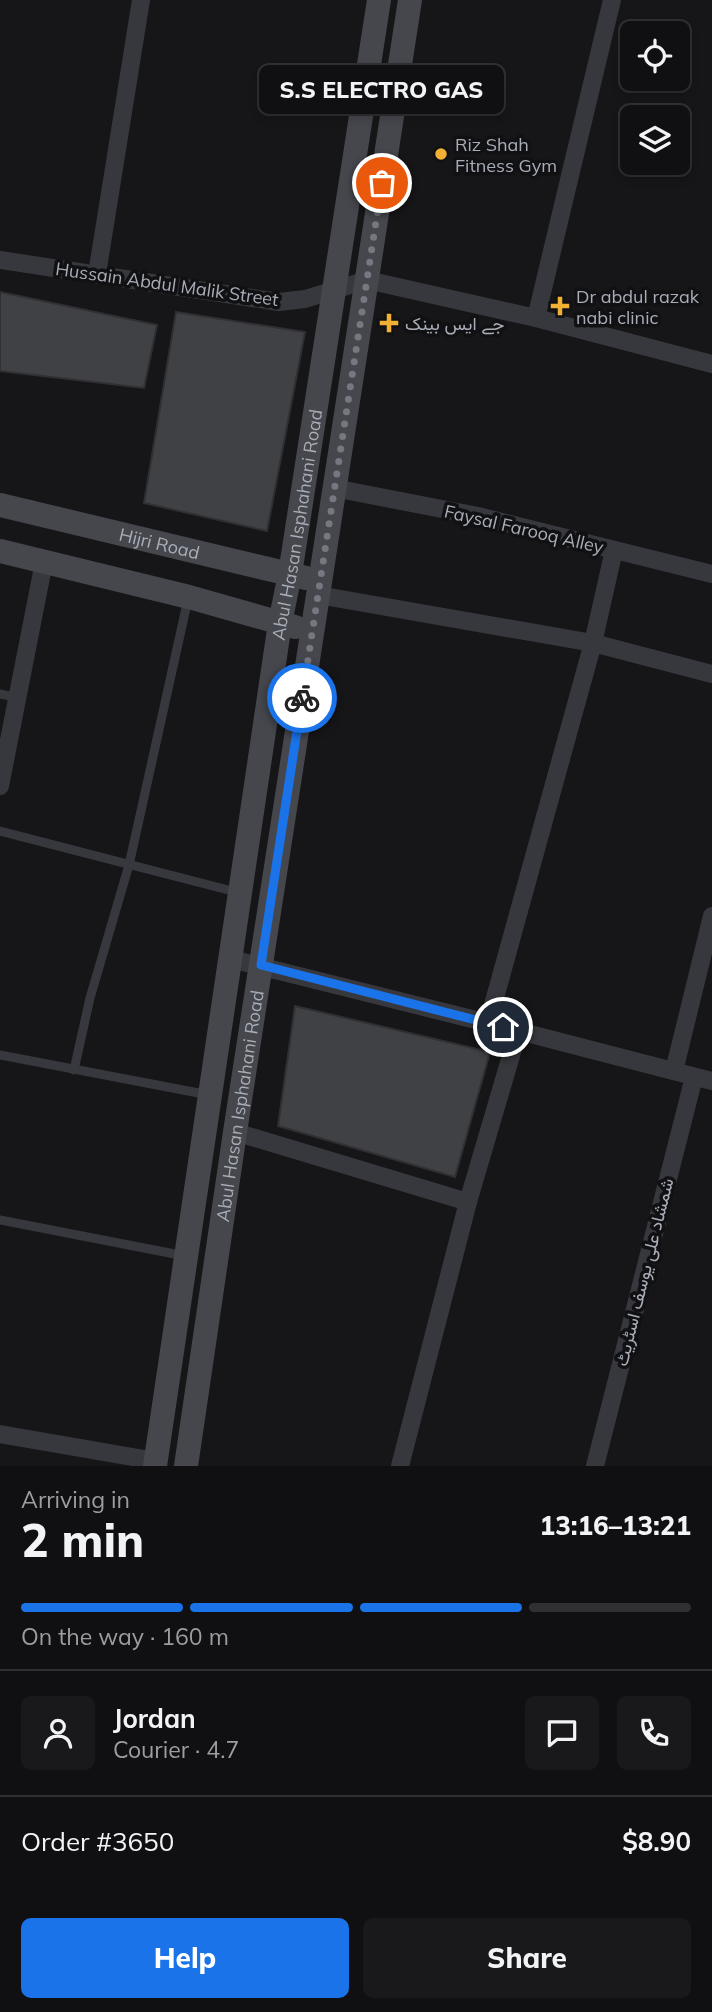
<!DOCTYPE html>
<meta charset="utf-8">
<style>
:root{--surface:#101012;--page:#19191b;--text:#f1f3f6;--muted:#9c9d9f;--line:#303032;--accent:#1a73e8}
body{margin:0;font-family:Mulish,Vazirmatn,sans-serif;background:var(--page);color:var(--text);height:100vh;display:flex;flex-direction:column;font-size:26px;white-space:nowrap}
*{box-sizing:border-box;margin:0}
p{font-size:23px;color:var(--muted)}
.icon{flex:none;width:38px;height:38px;fill:none;stroke:currentColor;stroke-width:2;stroke-linecap:round;stroke-linejoin:round}
.map{position:relative;height:1466px;overflow:hidden}
.panel{display:flex;flex-direction:column;background:var(--surface);flex:1}
.panel>*{flex:none}
.controls{position:absolute;left:620px;top:21px;display:grid;gap:14px}
.controls a{display:grid;place-items:center;width:70px;height:70px;border-radius:10px;background:var(--surface);box-shadow:0 4px 10px #0003,0 0 0 2px var(--line);font-size:35px}
.pin{position:absolute;display:grid;place-items:center;width:60px;height:60px;color:#fff;margin:-30px;border:4px solid #fff;border-radius:50%;box-shadow:0 2px 7px #0007}
.courier{position:absolute;display:grid;place-items:center;width:70px;height:70px;margin:-35px;border:5px solid #1a73e8;border-radius:50%;background:#fff;color:#222;box-shadow:0 2px 9px #0007}
.bubble{position:absolute;height:49px;border-radius:10px;background:var(--surface);box-shadow:0 4px 10px #0003,0 0 0 2px var(--line);font-size:23px;font-weight:800;line-height:49px;text-align:center}
.headline em{font-style:normal;font-weight:800}
.headline div{display:flex;flex-direction:column-reverse}
.headline{display:flex;align-items:center;justify-content:space-between;height:119px;padding:0 21px}
h1{font-size:46px;font-weight:800;line-height:52px}
.bar{display:grid;grid-template-columns:repeat(4,1fr);gap:10px 7px;align-content:center;height:84px;padding:0 21px}
.bar i{height:9px;border-radius:5px;background:var(--line)}
.bar .selected{background:var(--accent)}
.bar p{grid-column:span 4}
.line{display:flex;align-items:center;gap:18px;padding:0 21px;border-top:2px solid var(--line)}
.line div{flex:1}
.round{display:grid;place-items:center;flex:none;width:74px;height:74px;border-radius:10px;background:var(--page)}
.action{display:flex;gap:14px;margin-top:auto;padding:14px 21px}
.action a{flex:1;height:80px;border-radius:10px;background:var(--accent);color:#fff;font-size:28px;font-weight:800;line-height:80px;text-align:center}
.action a+a{background:var(--page);color:var(--text)}
.map>svg:first-child{display:block}
</style>
<div class="map">
<svg width="712" height="1466" viewBox="0 0 712 1466">
<rect width="100%" height="100%" fill="#161618"/>
<g fill="#404145" stroke="#303034" stroke-width="2">
<polygon points="0,292 157,325 144,388 0,371"/>
<polygon points="176,312 305,332 267,531 144,503"/>
<polygon points="295,1006 490,1052 455,1177 278,1126"/>
</g>
<g fill="none" stroke-linecap="round" stroke-linejoin="round">
<g stroke="#37383d" stroke-width="9">
<polyline points="0,694 18,698"/>
<polyline points="0,831 240,893"/>
<polyline points="0,1055 209,1095"/>
<polyline points="74,1070 90,998 129,865 188,599"/>
<polyline points="0,1220 185,1256"/>
</g>
<g stroke="#37383d" stroke-width="18">
<polyline points="0,260 279,302 305,299 367,280 536,318 712,364"/>
<polyline points="97,274 141,0"/>
<polyline points="536,318 612,0"/>
<polyline points="334,488 478,516 712,574"/>
<polyline points="318,595 593,643 712,674"/>
<polyline points="0,786 44,562"/>
<polyline points="231,959 488,1023 712,1081"/>
<polyline points="488,1023 593,643 614,550"/>
<polyline points="674,1071 712,916"/>
<polyline points="235,1132 468,1202"/>
<polyline points="0,1434 156,1461"/>
<polyline points="400,1466 468,1202 518,1032"/>
<polyline points="595,1466 694,1077"/>
</g>
<g stroke="#45474d" stroke-width="24">
<path id="s1" d="M0,505L306,578"/>
<polyline points="0,551 189,597 295,627"/>
<path id="s2" d="M155,1466L280,623L290,574L379,0"/>
<path id="s3" d="M186,1466L235,1132L410,0"/>
</g>
</g>
<g fill="none" stroke-linecap="round" stroke-linejoin="round">
<polyline stroke="#757880" stroke-width="7" stroke-dasharray="0 12.6" points="302,698 382,183"/>
<polyline stroke="#1a73e8" stroke-width="9" points="302,698 261,965 503,1027"/>
</g>
<g fill="#f2b134" stroke="#111113" stroke-width="2.5">
<circle cx="441" cy="154" r="7"/>
<path d="M556.5 295.5h7v7h7v7h-7v7h-7v-7h-7v-7h7z"/>
<path d="M385.5 312.5h7v7h7v7h-7v7h-7v-7h-7v-7h7z"/>
</g>
<g text-anchor="middle" dominant-baseline="central" stroke-width="7" stroke-linejoin="round" paint-order="stroke">
<g font-size="18" fill="#a8adb8" stroke="#111113" text-anchor="start">
<text x="455" y="144">Riz Shah<tspan x="455" dy="21">Fitness Gym</tspan></text>
<text x="576" y="296">Dr abdul razak<tspan x="576" dy="21">nabi clinic</tspan></text>
<text x="405" y="323">جے ایس بینک</text>
</g>
<g font-size="18" fill="#a8adb8" stroke="#111113">
<text transform="translate(167 284) rotate(8)">Hussain Abdul Malik Street</text>
<text stroke="none"><textPath href="#s2" startOffset="952">Abul Hasan Isphahani Road</textPath></text>
<text transform="translate(524 529) rotate(13)">Faysal Farooq Alley</text>
<text stroke="none"><textPath href="#s1" startOffset="164">Hijri Road</textPath></text>
<text stroke="none"><textPath href="#s3" startOffset="364">Abul Hasan Isphahani Road</textPath></text>
<text transform="translate(644 1272) rotate(-76)">شمشاد علی یوسف اسٹریٹ</text>
</g>
</g>
</svg>
<div class="controls">
<a><svg class="icon" aria-label="locate" viewBox="0 0 24 24"><circle cx="12" cy="12" r="6"/><path d="M12 2v4M12 18v4M2 12h4M18 12h4"/></svg></a>
<a><svg class="icon" aria-label="layers" viewBox="0 0 24 24"><path d="M12 4l9 5-9 5-9-5zM3 14l9 5 9-5"/></svg></a>
</div>
<div class="pin" style="left:382px;top:183px;background:#ea580c"><svg class="icon" aria-label="bag" viewBox="0 0 24 24"><path d="M5 8h14l-1 12H6zM9 8a3 3 0 0 1 6 0"/></svg></div>
<div class="pin" style="left:503px;top:1027px;background:#1f2937"><svg class="icon" aria-label="home" viewBox="0 0 24 24"><path d="M3 11l9-7 9 7M6 9v11h12V9"/></svg></div>
<div class="courier" style="left:302px;top:698px"><svg class="icon" aria-label="bike" viewBox="0 0 24 24"><circle cx="6" cy="16" r="4"/><circle cx="18" cy="16" r="4"/><path d="M6 16l4-8h5l3 8M10 8l3 8H6M13 5h3"/></svg></div>
<div class="bubble" style="left:259px;top:65px;width:245px">S.S ELECTRO GAS</div>
</div>
<section class="panel">
<div class="headline"><div><h1>2 min</h1><p>Arriving in</p></div><em>13:16–13:21</em></div>
<div class="bar"><i class="selected"></i><i class="selected"></i><i class="selected"></i><i></i><p>On the way · 160 m</p></div>
<div class="line" style="height:126px"><a class="round"><svg class="icon" aria-label="person" viewBox="0 0 24 24"><circle cx="12" cy="8" r="4"/><path d="M4 21q1-7 8-7t8 7"/></svg></a><div><b>Jordan</b><p>Courier · 4.7</p></div><a class="round"><svg class="icon" aria-label="chat" viewBox="0 0 24 24"><path d="M4 5h16v11H9l-5 4z"/></svg></a><a class="round"><svg class="icon" aria-label="phone" viewBox="0 0 24 24"><path d="M5 4h4l2 5-3 2q2 4 5 5l2-3 5 2v4C11 20 4 13 5 4z"/></svg></a></div>
<div class="line" style="height:91px"><div>Order #3650</div><b>$8.90</b></div>
<div class="action"><a>Help</a><a>Share</a></div>
</section>
